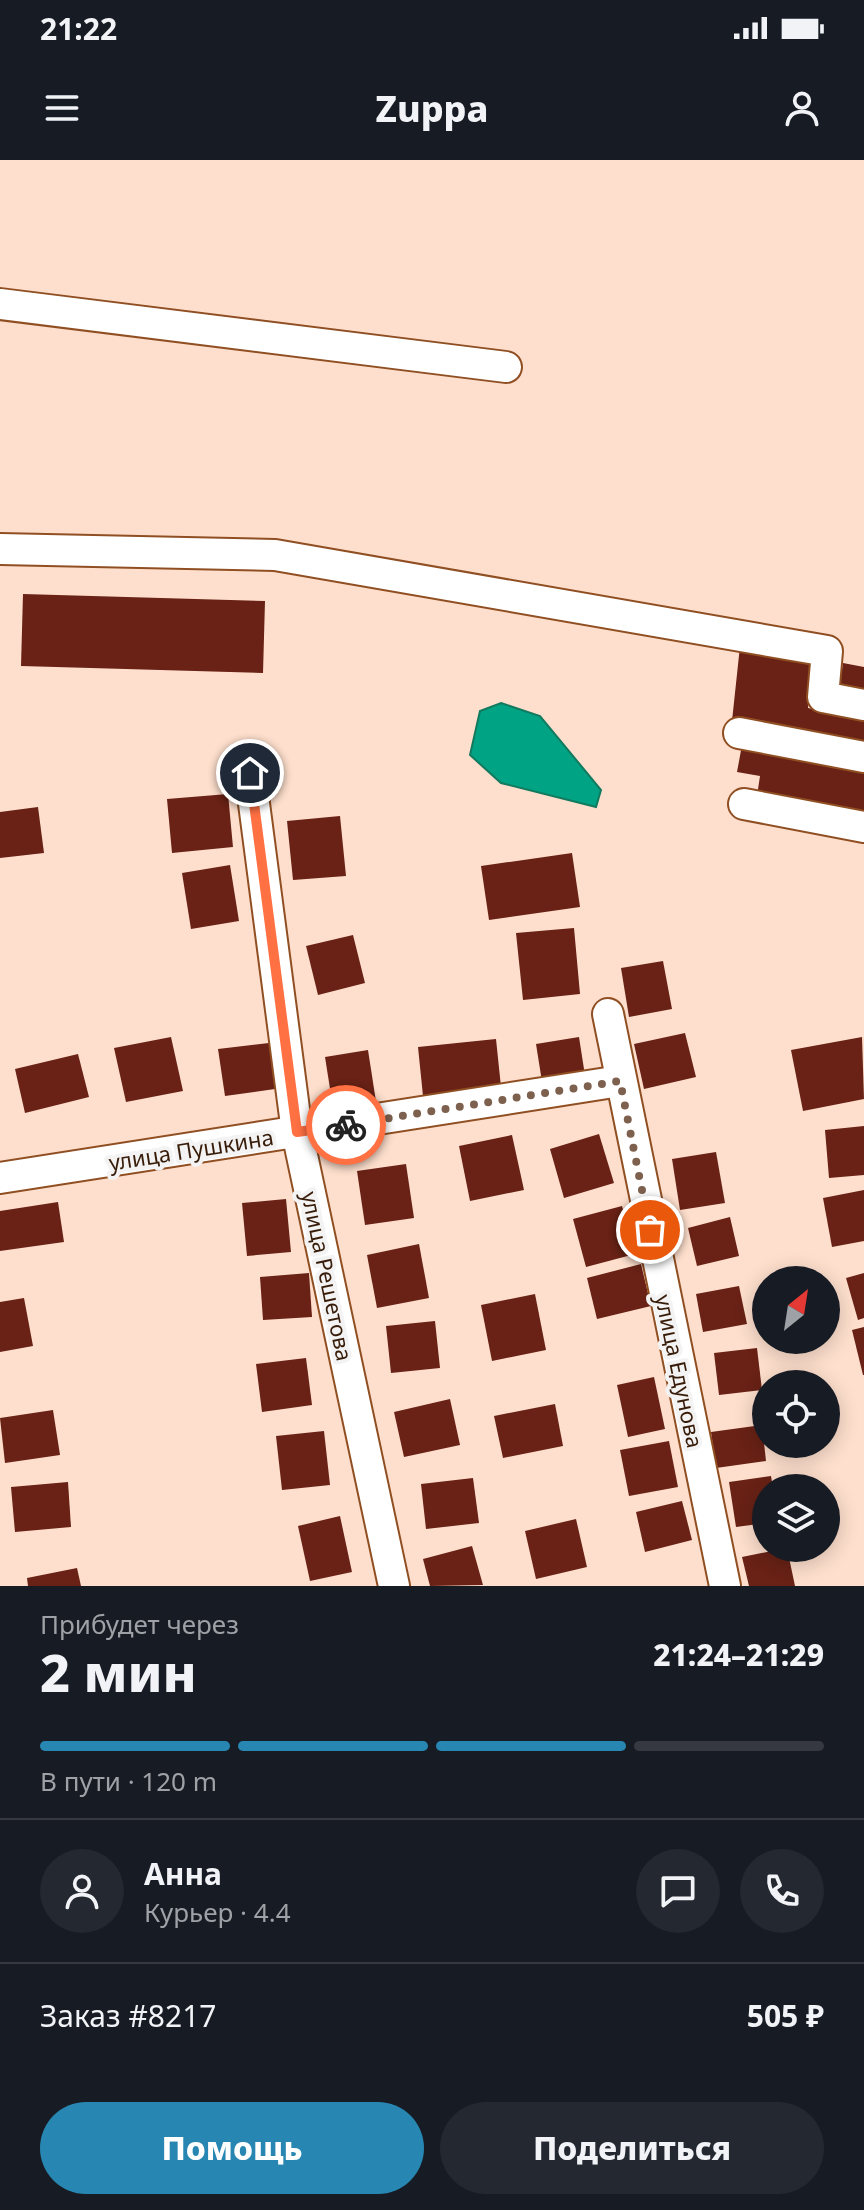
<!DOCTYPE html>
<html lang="ru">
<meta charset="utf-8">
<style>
:root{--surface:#171b24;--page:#242831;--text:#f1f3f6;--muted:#9ea1a6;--line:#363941;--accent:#2787b2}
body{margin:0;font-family:"Noto Sans",sans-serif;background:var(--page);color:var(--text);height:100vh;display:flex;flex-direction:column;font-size:30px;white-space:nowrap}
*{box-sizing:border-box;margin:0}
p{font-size:26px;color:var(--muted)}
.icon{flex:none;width:44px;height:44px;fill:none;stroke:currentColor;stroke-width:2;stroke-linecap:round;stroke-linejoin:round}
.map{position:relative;height:1426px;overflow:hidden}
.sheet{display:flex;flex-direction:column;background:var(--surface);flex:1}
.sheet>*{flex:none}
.needle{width:52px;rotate:30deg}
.buttons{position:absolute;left:752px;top:1106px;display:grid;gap:16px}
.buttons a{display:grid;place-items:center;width:88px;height:88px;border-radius:50%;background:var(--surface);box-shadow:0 4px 20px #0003;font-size:40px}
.pin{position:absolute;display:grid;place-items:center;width:68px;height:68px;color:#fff;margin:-34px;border:4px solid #fff;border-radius:50%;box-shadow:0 2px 8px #0007}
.courier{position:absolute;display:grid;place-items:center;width:80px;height:80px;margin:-40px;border:6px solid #ff7043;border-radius:50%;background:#fff;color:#222;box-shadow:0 2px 10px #0007}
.head em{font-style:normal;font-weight:800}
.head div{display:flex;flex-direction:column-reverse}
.head{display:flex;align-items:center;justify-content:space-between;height:136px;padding:0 40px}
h1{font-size:52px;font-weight:800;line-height:60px}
.bar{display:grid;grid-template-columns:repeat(4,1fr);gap:12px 8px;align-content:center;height:96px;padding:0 40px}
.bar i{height:10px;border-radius:6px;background:var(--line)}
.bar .active{background:var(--accent)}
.bar p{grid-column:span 4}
.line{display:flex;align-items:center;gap:20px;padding:0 40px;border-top:2px solid var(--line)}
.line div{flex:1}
.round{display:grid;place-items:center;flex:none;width:84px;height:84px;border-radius:42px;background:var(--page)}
.button{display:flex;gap:16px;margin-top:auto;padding:16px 40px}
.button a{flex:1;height:92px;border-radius:48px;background:var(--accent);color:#fff;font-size:32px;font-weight:800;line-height:92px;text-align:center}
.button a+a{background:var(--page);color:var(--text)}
.status{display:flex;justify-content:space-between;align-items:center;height:56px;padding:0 40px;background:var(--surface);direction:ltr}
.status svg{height:22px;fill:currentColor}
header{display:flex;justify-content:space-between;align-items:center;height:104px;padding:0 40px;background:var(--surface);font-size:36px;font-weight:800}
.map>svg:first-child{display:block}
</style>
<div class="status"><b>21:22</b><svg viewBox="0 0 49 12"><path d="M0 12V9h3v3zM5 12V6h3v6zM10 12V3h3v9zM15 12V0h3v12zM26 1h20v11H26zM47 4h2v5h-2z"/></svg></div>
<header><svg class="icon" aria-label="menu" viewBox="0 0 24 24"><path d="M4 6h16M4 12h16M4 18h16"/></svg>Zuppa<svg class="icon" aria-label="person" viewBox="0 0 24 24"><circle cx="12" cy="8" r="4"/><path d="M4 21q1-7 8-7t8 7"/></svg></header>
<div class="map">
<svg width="864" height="1426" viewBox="0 0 864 1426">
<rect width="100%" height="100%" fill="#fedfcd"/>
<polygon fill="#00a383" stroke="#117a5f" stroke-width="2" points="501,543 540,556 601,630 596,647 501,623 470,595 480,551"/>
<g fill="#692215">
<polygon points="23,434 265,441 263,513 21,506"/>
<polygon points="740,486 812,495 808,548 864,559 864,586 732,561"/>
<polygon points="843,503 864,507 864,534 839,530"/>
<polygon points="742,585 864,609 864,656 757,636 760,616 737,612"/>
<polygon points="228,634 233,687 172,693 167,639"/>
<polygon points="38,647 44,693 0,698 0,652"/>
<polygon points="340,656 346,716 293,720 287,661"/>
<polygon points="572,693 580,747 489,760 481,706"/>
<polygon points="230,705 239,761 191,769 182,713"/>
<polygon points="574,768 580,834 523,840 516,773"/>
<polygon points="353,775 365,823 318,835 306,786"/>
<polygon points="663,801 672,849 629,857 621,808"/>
<polygon points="685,873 696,917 644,929 634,884"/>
<polygon points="171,877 183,931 126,942 114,888"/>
<polygon points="579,877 586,922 543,928 536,884"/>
<polygon points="862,877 864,939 803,951 791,890"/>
<polygon points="496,879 501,927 423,936 418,887"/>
<polygon points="269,883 275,929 225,936 218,889"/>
<polygon points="368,890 377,948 334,954 325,897"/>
<polygon points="78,894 89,937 25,953 15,909"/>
<polygon points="864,966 864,1015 829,1018 825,970"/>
<polygon points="599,974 614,1023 564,1038 550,989"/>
<polygon points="512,975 524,1030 470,1041 459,986"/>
<polygon points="716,992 725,1043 680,1050 672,999"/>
<polygon points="406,1004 414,1058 365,1065 357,1011"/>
<polygon points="864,1030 864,1081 832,1087 823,1038"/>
<polygon points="286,1039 291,1092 247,1096 242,1043"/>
<polygon points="58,1042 64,1082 0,1091 0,1051"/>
<polygon points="622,1046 635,1094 586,1107 573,1059"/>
<polygon points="730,1057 739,1096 697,1106 688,1068"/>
<polygon points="419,1084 429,1138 377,1148 367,1095"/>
<polygon points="641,1104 651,1146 597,1159 587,1118"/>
<polygon points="309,1113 312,1157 263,1160 260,1117"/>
<polygon points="864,1113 864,1158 858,1160 846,1118"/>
<polygon points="739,1126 747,1164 703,1172 696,1134"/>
<polygon points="535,1134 546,1190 492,1201 481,1145"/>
<polygon points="24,1138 33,1186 0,1192 0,1142"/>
<polygon points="435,1161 440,1208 391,1213 386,1166"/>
<polygon points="864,1167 864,1215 863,1215 852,1170"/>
<polygon points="757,1188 762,1230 719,1235 714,1193"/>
<polygon points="306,1198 312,1245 262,1252 256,1204"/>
<polygon points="654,1217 665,1269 628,1277 617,1225"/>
<polygon points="450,1239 460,1285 404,1297 394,1252"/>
<polygon points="555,1244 563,1286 503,1298 494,1256"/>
<polygon points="53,1250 60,1295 5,1303 0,1258"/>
<polygon points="762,1265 766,1301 716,1308 711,1272"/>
<polygon points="324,1271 330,1325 282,1330 276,1276"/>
<polygon points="669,1281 678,1327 629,1336 620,1290"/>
<polygon points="771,1316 773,1328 766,1328 766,1363 736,1367 729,1322"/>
<polygon points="473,1318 479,1363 426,1369 421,1324"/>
<polygon points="68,1322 71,1367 15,1372 11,1327"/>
<polygon points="682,1341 692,1380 645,1392 636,1352"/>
<polygon points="340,1356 352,1412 310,1421 298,1366"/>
<polygon points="576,1359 587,1407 536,1419 525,1371"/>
<polygon points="472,1386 483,1425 430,1426 423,1399"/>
<polygon points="787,1388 795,1426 749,1426 742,1397"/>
<polygon points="77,1408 81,1426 28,1426 27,1418"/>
</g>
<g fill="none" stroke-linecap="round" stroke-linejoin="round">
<defs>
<g id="minor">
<polyline points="0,144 506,207"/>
<polyline points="0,389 275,395 827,491 823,537 864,545"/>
<polyline points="739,573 864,597"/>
<polyline points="250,613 297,972 394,1426"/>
<polyline points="744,644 864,667"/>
<polyline points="608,854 725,1426"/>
<polyline points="0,1018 620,921"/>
</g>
</defs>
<use href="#minor" stroke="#904f22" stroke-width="34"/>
<use href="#minor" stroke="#fff" stroke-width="30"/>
</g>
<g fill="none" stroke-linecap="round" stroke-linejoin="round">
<polyline stroke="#7d604e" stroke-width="8" stroke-dasharray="0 14.4" points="346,965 620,921 650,1070"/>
<polyline stroke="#ff7043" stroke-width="10" points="250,613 297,972 346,965"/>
</g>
<g text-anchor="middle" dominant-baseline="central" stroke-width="8" stroke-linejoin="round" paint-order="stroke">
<g font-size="22" fill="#381c0a" stroke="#f3f3f3">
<text transform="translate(191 989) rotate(-9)">улица Пушкина</text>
<text transform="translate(328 1116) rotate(78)">улица Решетова</text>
<text transform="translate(680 1211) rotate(78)">улица Едунова</text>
</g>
</g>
</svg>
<div class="buttons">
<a><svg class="needle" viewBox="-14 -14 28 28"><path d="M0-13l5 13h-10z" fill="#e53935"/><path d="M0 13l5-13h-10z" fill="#9ea1a6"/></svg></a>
<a><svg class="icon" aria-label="locate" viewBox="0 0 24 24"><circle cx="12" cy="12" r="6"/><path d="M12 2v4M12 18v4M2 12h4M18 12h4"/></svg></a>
<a><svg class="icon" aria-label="layers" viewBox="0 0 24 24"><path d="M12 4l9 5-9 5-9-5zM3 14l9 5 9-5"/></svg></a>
</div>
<div class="pin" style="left:650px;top:1070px;background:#ea580c"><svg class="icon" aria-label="bag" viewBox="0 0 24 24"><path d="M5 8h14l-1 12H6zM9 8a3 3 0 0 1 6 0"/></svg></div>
<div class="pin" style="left:250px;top:613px;background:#1f2937"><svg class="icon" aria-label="home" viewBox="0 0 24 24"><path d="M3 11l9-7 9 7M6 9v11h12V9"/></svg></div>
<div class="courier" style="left:346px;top:965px"><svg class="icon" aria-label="bike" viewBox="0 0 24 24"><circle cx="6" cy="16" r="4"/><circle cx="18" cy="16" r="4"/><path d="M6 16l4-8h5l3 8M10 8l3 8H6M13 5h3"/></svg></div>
</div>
<section class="sheet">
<div class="head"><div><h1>2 мин</h1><p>Прибудет через</p></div><em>21:24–21:29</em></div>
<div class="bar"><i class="active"></i><i class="active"></i><i class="active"></i><i></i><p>В пути · 120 m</p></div>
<div class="line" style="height:144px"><a class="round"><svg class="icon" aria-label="person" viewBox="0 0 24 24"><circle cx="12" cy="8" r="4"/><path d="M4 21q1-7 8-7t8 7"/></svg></a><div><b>Анна</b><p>Курьер · 4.4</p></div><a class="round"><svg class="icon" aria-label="chat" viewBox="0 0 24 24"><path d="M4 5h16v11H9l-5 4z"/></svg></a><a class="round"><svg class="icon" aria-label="phone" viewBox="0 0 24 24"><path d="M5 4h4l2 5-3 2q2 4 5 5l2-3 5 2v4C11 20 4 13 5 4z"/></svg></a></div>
<div class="line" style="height:104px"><div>Заказ #8217</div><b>505 ₽</b></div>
<div class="button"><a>Помощь</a><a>Поделиться</a></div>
</section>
